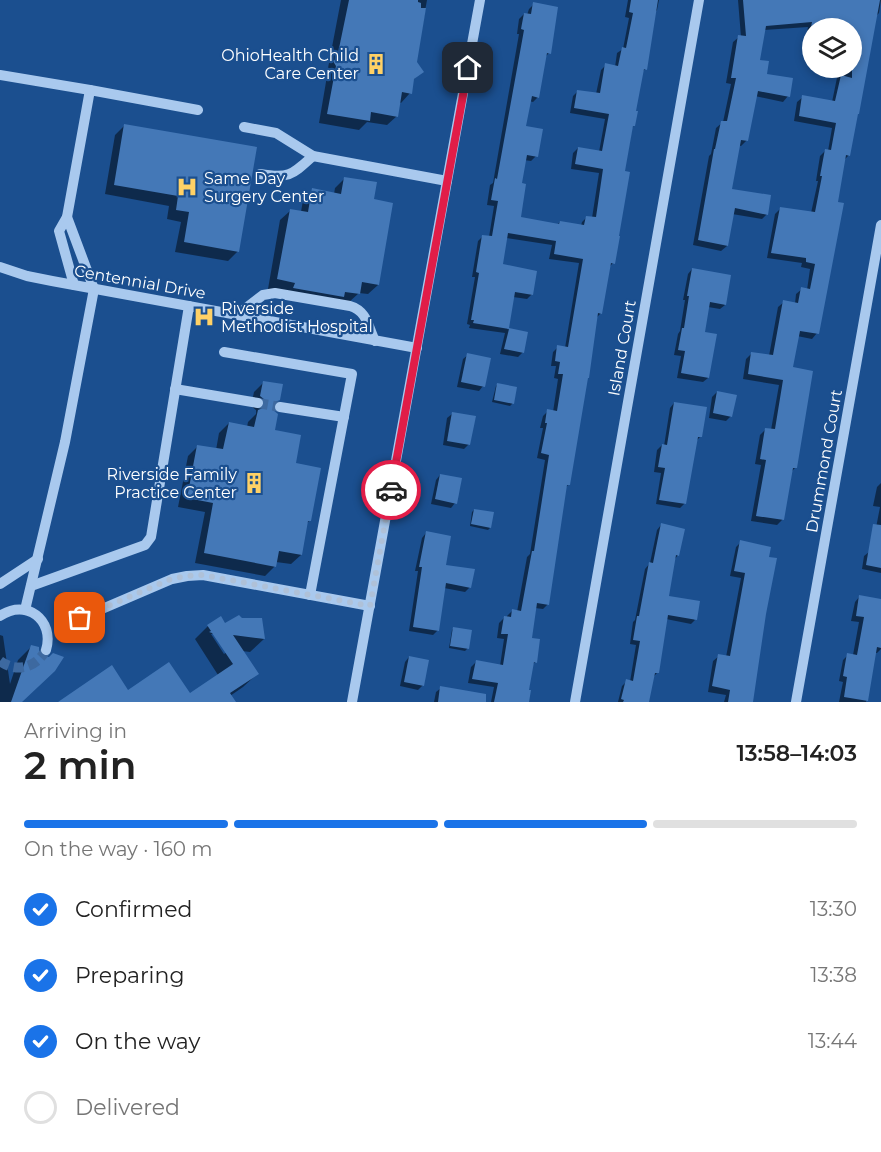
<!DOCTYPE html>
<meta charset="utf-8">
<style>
:root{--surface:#fff;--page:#f6f6f6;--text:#222;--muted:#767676;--line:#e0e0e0;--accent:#1a73e8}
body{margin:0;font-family:Montserrat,sans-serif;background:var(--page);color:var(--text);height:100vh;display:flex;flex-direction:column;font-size:22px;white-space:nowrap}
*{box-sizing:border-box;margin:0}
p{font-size:20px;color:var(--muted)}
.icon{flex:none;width:33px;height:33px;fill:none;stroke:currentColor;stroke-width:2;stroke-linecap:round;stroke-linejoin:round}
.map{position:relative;height:702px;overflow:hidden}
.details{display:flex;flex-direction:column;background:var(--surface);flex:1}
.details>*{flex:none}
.tools{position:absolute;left:802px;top:18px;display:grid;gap:12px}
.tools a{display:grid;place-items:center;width:60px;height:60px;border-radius:50%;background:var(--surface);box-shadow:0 3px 9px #0003;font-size:30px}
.pin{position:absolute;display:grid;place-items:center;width:51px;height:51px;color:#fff;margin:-26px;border-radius:12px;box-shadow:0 3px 9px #0006}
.courier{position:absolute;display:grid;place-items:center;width:60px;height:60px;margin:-30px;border:4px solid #e11d48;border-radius:50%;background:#fff;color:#222;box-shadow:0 2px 8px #0007}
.summary em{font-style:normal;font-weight:600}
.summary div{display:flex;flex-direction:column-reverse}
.summary{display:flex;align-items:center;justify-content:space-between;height:102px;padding:0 24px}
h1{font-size:39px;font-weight:600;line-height:45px}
.bar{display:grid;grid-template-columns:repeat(4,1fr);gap:9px 6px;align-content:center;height:72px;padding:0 24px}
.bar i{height:8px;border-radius:4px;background:var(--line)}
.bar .current{background:var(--accent)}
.bar p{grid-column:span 4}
ol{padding:0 24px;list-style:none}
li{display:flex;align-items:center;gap:18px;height:66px}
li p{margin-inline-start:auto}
li .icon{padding:6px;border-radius:50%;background:var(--accent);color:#fff;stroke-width:4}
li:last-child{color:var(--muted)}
li i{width:33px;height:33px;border:3px solid var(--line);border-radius:50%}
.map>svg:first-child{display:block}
</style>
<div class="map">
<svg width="881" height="702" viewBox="0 0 881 702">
<rect width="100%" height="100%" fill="#1b4f8f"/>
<g fill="#0007" fill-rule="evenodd">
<polygon points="341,0 427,0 416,62 422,71 412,81 410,93 401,103 399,102 397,116 387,125 367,122 359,130 319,123 327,76 324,72 328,68"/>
<polygon points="628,0 659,0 657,10 654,13 645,69 641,73 634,112 634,125 632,128 624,172 613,263 608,268 601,313 596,318 569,484 565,488 548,604 543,609 535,608 531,639 535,662 532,665 527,702 491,702 494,687 468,683 471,667 476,662 500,666 504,639 497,638 499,623 504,618 507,618 507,616 512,611 517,612 527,557 530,554 545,460 537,458 543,428 540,428 543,416 548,411 553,412 558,379 554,378 556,366 551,366 553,352 558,347 565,348 579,263 549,259 552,245 506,238 501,265 532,294 527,299 513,297 507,329 527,333 523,352 518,357 500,354 505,333 469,328 470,325 467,324 475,277 472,277 478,241 483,236 489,237 494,206 487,205 490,185 493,183 519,34 517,34 519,19 524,14 527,15 529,9 534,4 549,53 545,57 538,97 533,102 529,101 524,127 536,156 531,161 524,160 520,184 519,219 557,225 560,222 581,226 582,222 587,217 592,218 599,173 571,169 573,153 578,148 599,152 605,119 570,113 573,96 578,91 596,94 601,70 606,65 615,67 617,53 623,49 629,18 625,17"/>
<polygon points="738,0 881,0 879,13 876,16 849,155 843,161 817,333 812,339 797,336 791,369 795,468 791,472 782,520 777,525 751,521 761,465 755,464 760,435 766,429 771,430 779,385 743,379 746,359 752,353 769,356 778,307 784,302 795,304 796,294 802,289 807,290 810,269 801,267 802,263 767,258 775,214 781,208 811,213 818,181 816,181 820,156 825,151 828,151 832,128 794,121 797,102 803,97 832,102 839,68 852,68 852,28 813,28 813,33 807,32 808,27 764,30 758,61 765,75 788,96 783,102 755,96 747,140 741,146 738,145 731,190 767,214 762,219 732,214 727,246 721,251 693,245 709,156 711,154 716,128 723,122 731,84 726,83 733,42 739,37 741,37"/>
<polygon points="125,125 238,251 228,261 175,252 181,222 167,219 169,206 105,194 115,135"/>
<polygon points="345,178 372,200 378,285 368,294 359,293 348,303 268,289 280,220 290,211 301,212 303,200 313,190 334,194 335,188"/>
<polygon points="692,269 725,305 720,309 708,307 704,333 708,378 703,382 677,378 681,356 674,355 678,334 680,331 685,300 683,300 688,274"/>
<polygon points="468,355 483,386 479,391 457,387 463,359"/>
<polygon points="264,382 279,399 271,406 273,432 294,464 310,520 306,524 301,555 291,564 276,562 275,566 265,576 195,563 205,512 178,507 188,456 198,446 216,450 219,433 229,423 247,427 248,422 256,414 256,410 251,406 254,392"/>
<polygon points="498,384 516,388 512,404 510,406 492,402 496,386"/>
<polygon points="717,392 731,416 726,421 709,418 712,397"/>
<polygon points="674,403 700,437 695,442 685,503 680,508 656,504 661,473 654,472 657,450 662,445 664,446 670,408"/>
<polygon points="452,414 469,444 464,449 443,445 447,418"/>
<polygon points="440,475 455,503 451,508 431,504 436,480"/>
<polygon points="881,483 881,534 875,533 880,507 873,506 877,487"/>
<polygon points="474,510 490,528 488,530 470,526 472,512"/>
<polygon points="661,525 678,555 674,560 668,598 695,620 691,624 666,619 657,673 652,678 647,702 618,702 622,686 627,681 630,682 636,645 630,644 633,622 635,620 645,569 650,563 657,530"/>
<polygon points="426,533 444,566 470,587 465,592 444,588 438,630 433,635 409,631 418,571 415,571 422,538"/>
<polygon points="741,542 765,613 752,702 724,702 726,695 708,692 713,661 719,656 726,657 741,578 730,576 736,547"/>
<polygon points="869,552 881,555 881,573 862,569 864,556"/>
<polygon points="860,596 881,601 881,649 877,653 874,653 866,702 839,702 843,682 839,681 843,660 848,655 853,655 859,622 851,621 855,602"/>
<path d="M225,625L264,639L250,652L242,651L257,674L243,687L230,696L234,702H61L128,692L189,695L218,675L195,639L208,626ZM211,634H215L227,652L224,654Z"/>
<polygon points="454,628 470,631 467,649 465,651 449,648 452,630"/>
<polygon points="0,635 3,636 10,684 18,660 32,646 20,702 0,702"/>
<polygon points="409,657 423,685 418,690 400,686 405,662"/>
<polygon points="441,688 458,702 434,702 436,692"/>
</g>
<g fill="#4478b7">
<polygon points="349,0 418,0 418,2 421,3 421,8 426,8 417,62 424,72 414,79 412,94 402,92 398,117 371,112 370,121 327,114 336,66 333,61 337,58"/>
<polygon points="631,0 658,0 647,70 644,69 636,111 638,111 635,126 633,126 625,171 630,172 619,236 620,236 615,264 611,263 602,314 598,313 589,378 588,378 570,485 567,485 549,605 537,603 532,638 540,639 537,663 534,662 529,690 531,690 529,702 494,702 498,683 472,679 476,660 503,665 508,634 501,634 504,616 511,617 512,609 521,611 532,551 534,551 549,455 541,453 547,423 545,423 547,409 557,411 563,374 558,374 560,362 555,361 557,345 568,347 583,259 554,254 556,241 508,233 503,264 537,271 533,295 515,292 509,328 528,332 524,353 504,349 509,329 473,323 474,320 471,320 479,273 476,272 482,235 492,236 498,201 491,200 495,178 497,179 524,30 521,29 524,13 531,14 533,2 558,7 551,54 547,53 539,98 532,96 526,126 543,129 538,157 527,155 522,183 526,184 521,217 559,224 560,221 584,225 586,216 596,217 603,169 575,164 578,147 602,151 609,114 574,108 577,90 600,93 605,63 618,66 622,47 626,48 633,13 629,12"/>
<polygon points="743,0 880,0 859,114 858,114 850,156 846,155 838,202 844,203 819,334 800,331 793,367 813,371 797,468 793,468 784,520 756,516 766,460 760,459 765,428 775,429 783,380 748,374 751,352 773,355 783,300 798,303 801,287 810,289 815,264 806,262 806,258 771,253 780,207 815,212 822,176 820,176 825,149 831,150 836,123 799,116 802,95 835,101 841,75 852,78 852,28 819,28 811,27 812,22 766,26 760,60 769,61 767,74 793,78 790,97 758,91 748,141 741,140 732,189 771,195 768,215 735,208 728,246 698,240 714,149 715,149 721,121 727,121 736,78 731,78 738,35 746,36"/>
<polygon points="124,124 257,147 239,252 184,242 189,212 176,210 178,196 114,185"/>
<polygon points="344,177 377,182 374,199 393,203 379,285 362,282 360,294 345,292 344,297 293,288 295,283 277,279 290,209 308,212 312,188 341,194"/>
<polygon points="692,268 731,275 726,305 710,302 705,332 717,334 709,378 681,373 685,351 678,350 682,328 684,328 689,296 687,296"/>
<polygon points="467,353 491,358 485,387 461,382"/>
<polygon points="263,381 283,384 280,400 275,402 273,405 273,410 278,414 275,430 301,435 296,463 321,468 311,521 308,521 302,555 279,551 276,567 204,553 213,503 187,498 197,445 223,449 229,422 254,427 258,410 263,408 265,405 265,400 260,396"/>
<polygon points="497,383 517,387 514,404 494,400"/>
<polygon points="717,391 737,395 732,417 713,413"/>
<polygon points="674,402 707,407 702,437 698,437 686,504 659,500 665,468 658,467 662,444 667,445"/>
<polygon points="452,412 476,416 470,445 447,441"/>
<polygon points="440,474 462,478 457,504 435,499"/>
<polygon points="474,509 494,512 491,528 471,524"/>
<polygon points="661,523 685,529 679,556 676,555 669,596 700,601 697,620 668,615 659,673 655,673 649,702 623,702 624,700 621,699 626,679 633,681 640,641 633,640 637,616 639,616 649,562 653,563"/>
<polygon points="873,524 881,525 881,568 866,565"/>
<polygon points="426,531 451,536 446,565 475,569 471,588 446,583 439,631 413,627 422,567 419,567"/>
<polygon points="740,540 771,547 769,557 777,558 766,614 753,702 728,702 730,690 712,686 718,654 730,656 745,573 734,571"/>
<polygon points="859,595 881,599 881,648 877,647 868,701 844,697 847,677 843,676 847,653 857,655 864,617 856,616"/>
<polygon points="239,615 242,618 262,618 265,639 233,635 259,674 230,693 236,702 58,702 112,665 128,690 169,662 190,693 233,664 212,633 209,632 211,631 207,625 221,616 225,623"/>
<polygon points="453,627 472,630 469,649 450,646"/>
<polygon points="31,645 39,647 39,653 44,657 49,657 53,653 64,657 55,671 22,702 11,702"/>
<polygon points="409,656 429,660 424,686 404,682"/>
<polygon points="440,686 486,694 486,702 438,702"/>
</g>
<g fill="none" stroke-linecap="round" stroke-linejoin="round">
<g stroke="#3d69a0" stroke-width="10" stroke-dasharray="10 5" stroke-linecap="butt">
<polyline points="258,403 280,407"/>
<path d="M0,661C16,673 36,668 46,650"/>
</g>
<g stroke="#a9c9ee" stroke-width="10">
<polyline points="0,75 90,90"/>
<polyline points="244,127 276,133 313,156 447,181"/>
<path d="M260,174C289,179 292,175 313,156"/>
<polyline points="0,267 27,276 52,281 417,348"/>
<polyline points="74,285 59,231 67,217 90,90 198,110"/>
<path d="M237,315L263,295L275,293L350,306C367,311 368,326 375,341"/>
<polyline points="224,352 352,374 310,595"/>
<polyline points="175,389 258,403"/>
<polyline points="280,407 344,417"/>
<polyline points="0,584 38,559"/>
<polyline points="31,586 145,545 151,537 189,306"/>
<polyline points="25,610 65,442 94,289 67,217"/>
<path d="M0,616C26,598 55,620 46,650"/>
<polyline points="74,621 172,579 187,576 203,575 370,606"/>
<polyline points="352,702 480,0"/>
<polyline points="575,702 699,0"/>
<polyline points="796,702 881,225"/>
</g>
</g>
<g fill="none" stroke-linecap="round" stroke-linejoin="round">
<polyline stroke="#afc1d8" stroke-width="6" stroke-dasharray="0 10.8" points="80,618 171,579 187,576 203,575 370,606 391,490"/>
<polyline stroke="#e11d48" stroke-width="8" points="391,490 468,68"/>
</g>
<defs>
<symbol id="building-bare" viewBox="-9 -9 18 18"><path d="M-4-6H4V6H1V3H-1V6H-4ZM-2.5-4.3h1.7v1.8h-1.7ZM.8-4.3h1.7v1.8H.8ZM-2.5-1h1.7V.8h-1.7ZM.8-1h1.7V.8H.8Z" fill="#ffd166" stroke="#1b4f8f" stroke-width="2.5" paint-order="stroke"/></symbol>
<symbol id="hospital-bare" viewBox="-9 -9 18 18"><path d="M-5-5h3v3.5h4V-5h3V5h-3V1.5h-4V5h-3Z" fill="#ffd166" stroke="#1b4f8f" stroke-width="2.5" paint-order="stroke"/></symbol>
</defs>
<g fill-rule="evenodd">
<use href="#building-bare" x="361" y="49" width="30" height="30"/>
<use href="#hospital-bare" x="172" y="172" width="30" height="30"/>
<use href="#hospital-bare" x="189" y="302" width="30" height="30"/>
<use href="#building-bare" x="239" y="468" width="30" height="30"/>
</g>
<g text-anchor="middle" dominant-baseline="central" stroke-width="4.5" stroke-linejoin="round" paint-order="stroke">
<g font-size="16" fill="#fff" stroke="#1b4f8f" text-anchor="end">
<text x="359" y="55">OhioHealth Child<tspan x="359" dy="18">Care Center</tspan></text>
<text x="204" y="178" text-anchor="start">Same Day<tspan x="204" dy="18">Surgery Center</tspan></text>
<text x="221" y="308" text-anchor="start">Riverside<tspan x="221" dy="18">Methodist Hospital</tspan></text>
<text x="237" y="474">Riverside Family<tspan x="237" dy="18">Practice Center</tspan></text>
</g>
<g font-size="16" fill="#fff" stroke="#1b4f8f">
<text transform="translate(140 282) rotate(10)">Centennial Drive</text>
<text transform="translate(622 348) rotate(-80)">Island Court</text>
<text transform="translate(824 461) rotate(-80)">Drummond Court</text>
</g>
</g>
</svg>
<div class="tools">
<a><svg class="icon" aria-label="layers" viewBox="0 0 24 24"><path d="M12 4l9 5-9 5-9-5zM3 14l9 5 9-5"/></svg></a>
</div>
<div class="pin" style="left:80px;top:618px;background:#ea580c"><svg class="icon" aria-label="bag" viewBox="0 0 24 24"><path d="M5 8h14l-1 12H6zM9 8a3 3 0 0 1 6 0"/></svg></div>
<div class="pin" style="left:468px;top:68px;background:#1f2937"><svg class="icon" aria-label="home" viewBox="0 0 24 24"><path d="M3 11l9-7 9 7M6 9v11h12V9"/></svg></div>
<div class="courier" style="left:391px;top:490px"><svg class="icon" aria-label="car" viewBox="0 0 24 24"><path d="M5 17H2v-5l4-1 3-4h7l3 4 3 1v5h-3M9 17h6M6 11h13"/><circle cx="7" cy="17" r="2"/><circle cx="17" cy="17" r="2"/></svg></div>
</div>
<section class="details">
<div class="summary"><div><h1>2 min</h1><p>Arriving in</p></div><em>13:58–14:03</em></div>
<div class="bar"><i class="current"></i><i class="current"></i><i class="current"></i><i></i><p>On the way · 160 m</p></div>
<ol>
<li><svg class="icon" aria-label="check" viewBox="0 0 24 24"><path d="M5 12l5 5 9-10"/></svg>Confirmed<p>13:30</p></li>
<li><svg class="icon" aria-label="check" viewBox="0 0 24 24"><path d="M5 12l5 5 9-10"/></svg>Preparing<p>13:38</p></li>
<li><svg class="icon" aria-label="check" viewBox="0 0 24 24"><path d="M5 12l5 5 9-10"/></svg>On the way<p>13:44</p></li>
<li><i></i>Delivered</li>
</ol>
</section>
